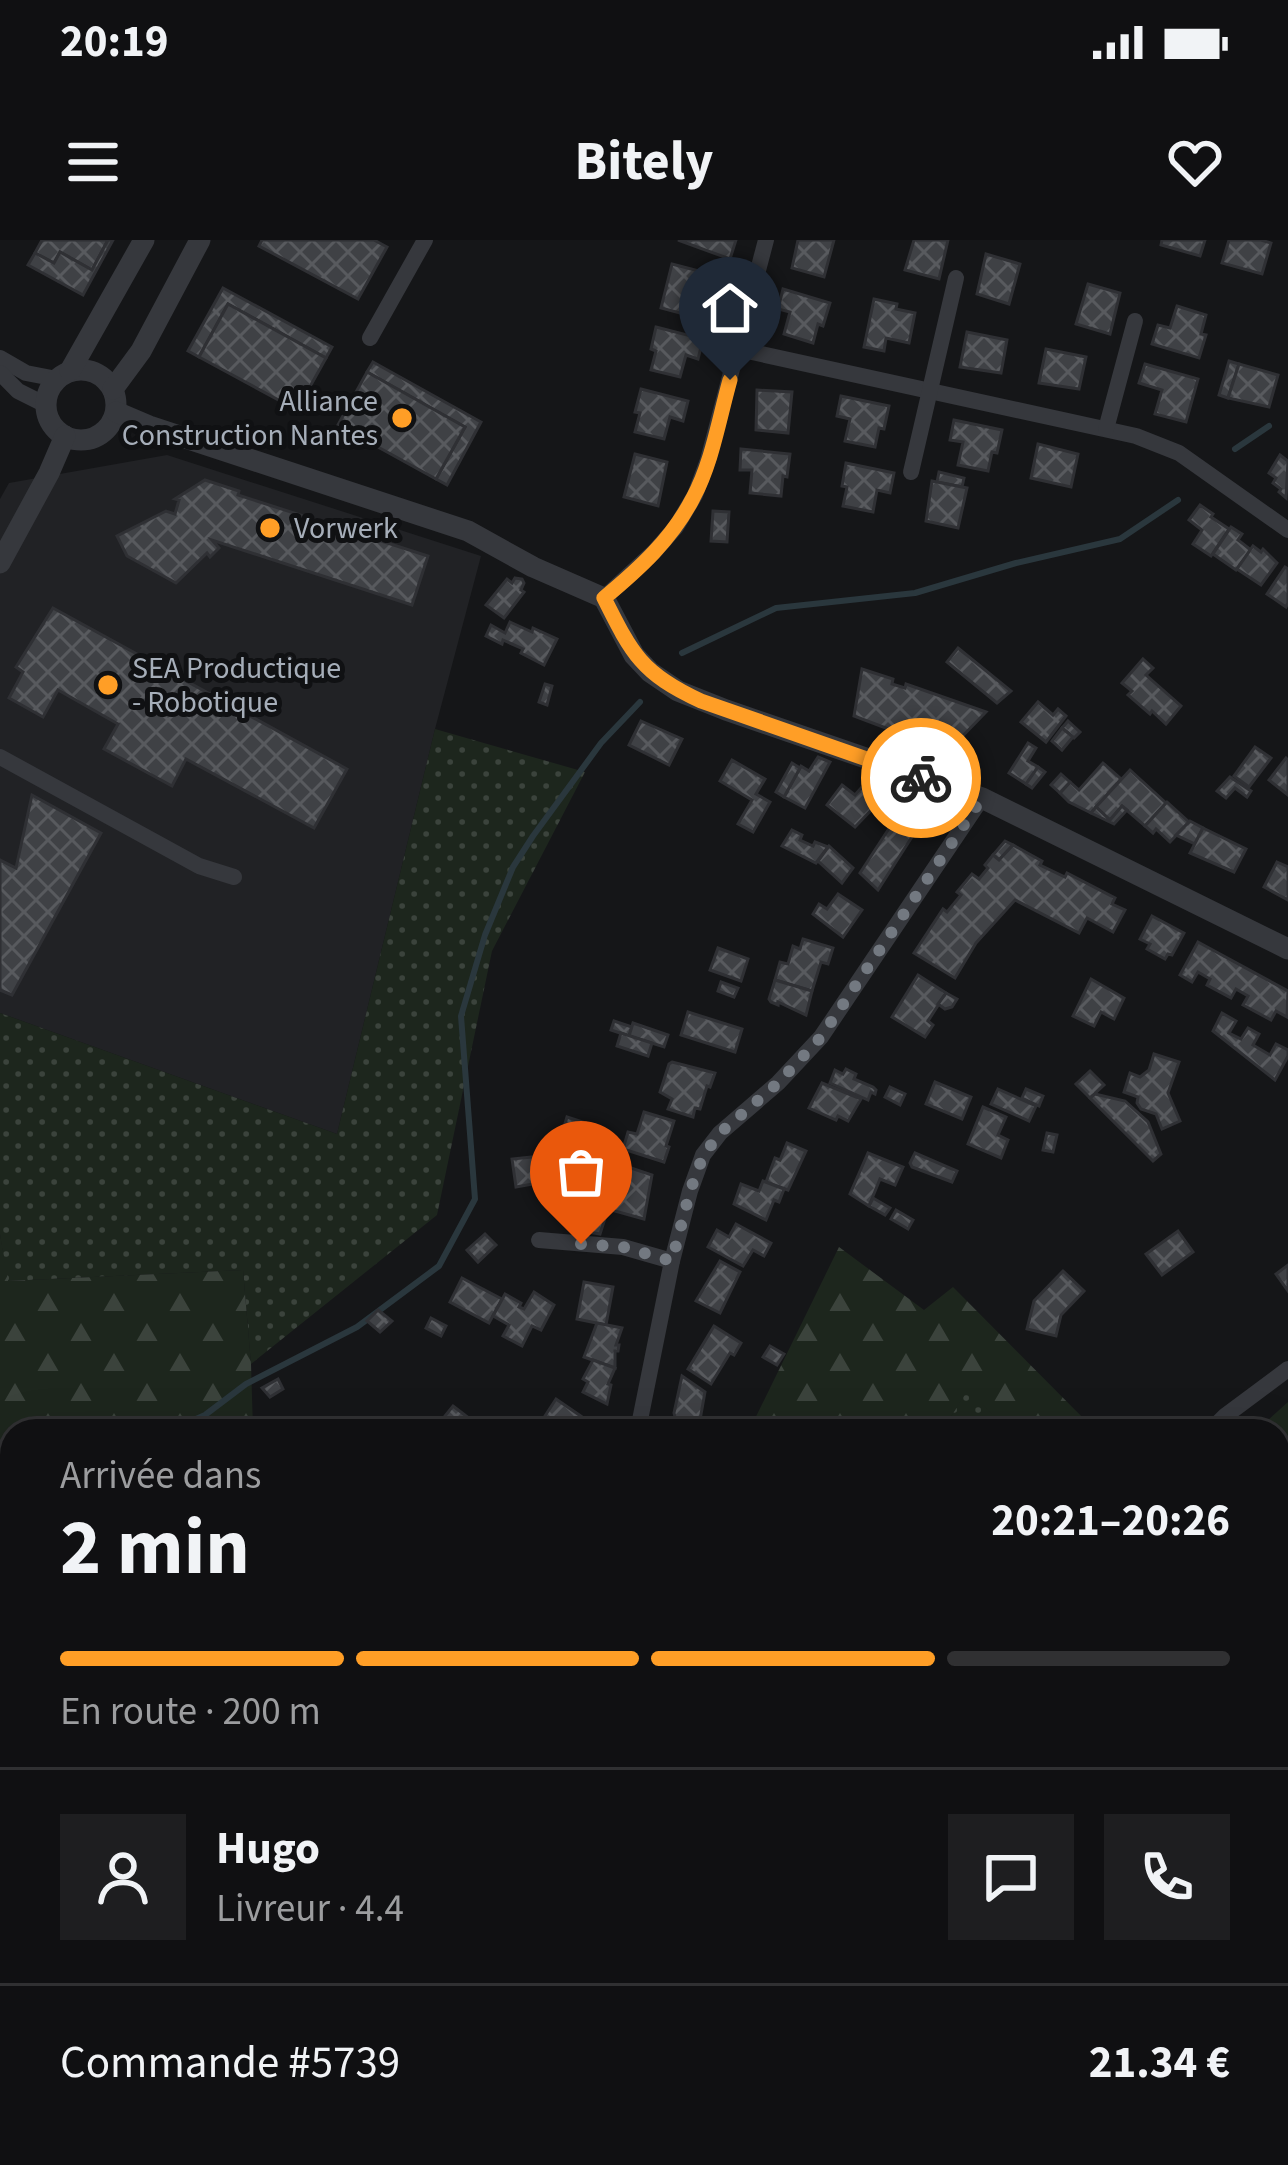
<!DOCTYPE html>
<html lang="fr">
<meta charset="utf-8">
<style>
:root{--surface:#101012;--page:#1e1e20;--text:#f1f3f6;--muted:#9c9d9f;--line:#303032;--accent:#ff9e26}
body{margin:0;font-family:"Source Sans 3",sans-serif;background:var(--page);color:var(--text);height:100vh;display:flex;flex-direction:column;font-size:45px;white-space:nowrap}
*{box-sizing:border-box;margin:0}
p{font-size:39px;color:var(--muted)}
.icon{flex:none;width:66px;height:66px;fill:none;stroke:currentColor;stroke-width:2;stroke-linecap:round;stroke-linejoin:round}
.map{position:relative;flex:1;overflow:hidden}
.drawer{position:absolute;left:0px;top:1179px;width:1290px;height:747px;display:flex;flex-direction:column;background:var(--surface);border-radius:36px 36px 0 0;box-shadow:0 12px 48px #0002,0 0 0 3px var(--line)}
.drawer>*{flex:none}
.pin{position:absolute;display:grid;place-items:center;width:102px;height:102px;color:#fff;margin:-123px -51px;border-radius:50% 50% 50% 0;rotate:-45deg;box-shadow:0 0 12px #0007}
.pin .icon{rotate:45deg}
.courier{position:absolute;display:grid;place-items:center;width:120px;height:120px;margin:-60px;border:9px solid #ff9e26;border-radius:50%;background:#fff;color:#222;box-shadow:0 3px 15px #0007}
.overview em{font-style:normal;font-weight:700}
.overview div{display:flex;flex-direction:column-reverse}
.overview{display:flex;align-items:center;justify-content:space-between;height:204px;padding:0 60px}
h1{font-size:78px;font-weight:700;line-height:90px}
.bar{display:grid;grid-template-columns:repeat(4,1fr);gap:18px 12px;align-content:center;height:144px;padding:0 60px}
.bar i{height:15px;border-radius:9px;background:var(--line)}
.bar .selected{background:var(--accent)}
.bar p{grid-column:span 4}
.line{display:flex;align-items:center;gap:30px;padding:0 60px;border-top:3px solid var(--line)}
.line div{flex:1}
.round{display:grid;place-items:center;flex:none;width:126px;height:126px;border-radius:0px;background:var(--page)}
.status{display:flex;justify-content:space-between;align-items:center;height:84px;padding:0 60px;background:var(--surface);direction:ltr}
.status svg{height:33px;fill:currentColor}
header{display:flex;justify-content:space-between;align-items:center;height:156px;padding:0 60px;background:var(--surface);font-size:54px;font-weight:700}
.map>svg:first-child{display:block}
</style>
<div class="status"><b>20:19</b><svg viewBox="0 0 49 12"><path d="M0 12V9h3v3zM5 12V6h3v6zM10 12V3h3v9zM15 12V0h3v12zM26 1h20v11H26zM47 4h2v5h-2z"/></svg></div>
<header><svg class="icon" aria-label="menu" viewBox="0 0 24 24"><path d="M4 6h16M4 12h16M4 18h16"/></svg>Bitely<svg class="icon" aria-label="heart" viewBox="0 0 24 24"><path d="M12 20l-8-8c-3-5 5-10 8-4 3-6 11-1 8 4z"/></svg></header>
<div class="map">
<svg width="1288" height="1925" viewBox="0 0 1288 1925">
<defs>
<pattern id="grass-dots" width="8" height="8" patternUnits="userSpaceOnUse" patternTransform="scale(3)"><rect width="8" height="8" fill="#1d261d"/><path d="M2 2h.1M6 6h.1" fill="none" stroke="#3b433c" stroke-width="1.8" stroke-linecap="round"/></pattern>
<pattern id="forest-firs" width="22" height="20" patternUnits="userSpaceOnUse" patternTransform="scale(3)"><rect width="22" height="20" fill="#1d261d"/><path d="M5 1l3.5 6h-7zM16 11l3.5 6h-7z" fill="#3b433c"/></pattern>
<pattern id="building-cross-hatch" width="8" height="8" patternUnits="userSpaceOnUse" patternTransform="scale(3)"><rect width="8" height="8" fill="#3f4145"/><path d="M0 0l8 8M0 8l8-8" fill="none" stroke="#585a5e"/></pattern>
</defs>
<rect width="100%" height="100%" fill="#151618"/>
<polygon fill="#212225" points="167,215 481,316 435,489 337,894 0,773 0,259 9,243"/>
<g fill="url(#grass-dots)">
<polygon points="435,489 585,532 492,711 437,975 251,1124 243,1030 7,1041 0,994 0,773 337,894"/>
<polygon points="967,1150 1011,1191 942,1191"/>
<polygon points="40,1914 134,1914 119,1925 27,1925"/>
<polygon points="485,1914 552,1914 568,1925 479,1925"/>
<polygon points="680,1914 806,1914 798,1925 671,1925"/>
<polygon points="1023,1914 1205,1914 1225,1925 1015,1925"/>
</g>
<g fill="url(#forest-firs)">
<polygon points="0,994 8,1041 243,1030 251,1124 253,1191 12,1191 12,1914 40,1914 27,1925 0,1925"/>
<polygon points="839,1007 924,1070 953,1047 1096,1191 1011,1191 967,1151 942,1191 749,1191"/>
<polygon points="1288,1162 1288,1253 1278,1264 1278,1191 1256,1191"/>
<polygon points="1278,1473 1288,1482 1288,1664 1278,1658"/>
<polygon points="134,1914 485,1914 479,1925 119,1925"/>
<polygon points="552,1914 680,1914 671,1925 568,1925"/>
</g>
<polygon fill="#1d261d" points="1288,1253 1288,1482 1278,1473 1278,1264"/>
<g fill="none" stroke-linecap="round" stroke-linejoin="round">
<g stroke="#2a373d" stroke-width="6">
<polyline points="1235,209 1269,186"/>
<polyline points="682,413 776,368 915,353 1016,323 1120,299 1178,260"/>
<polyline points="169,1191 205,1175 246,1144 357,1087 439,1026 475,959 461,776 485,695 513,627 533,596 601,503 640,462"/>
<polyline points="0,1264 12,1260"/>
</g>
</g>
<g fill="url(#building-cross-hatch)" stroke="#2f3034" stroke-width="3">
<polygon points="42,0 108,0 92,30 60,12 54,23 35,13"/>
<polygon points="108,0 113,0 83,55 28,25 35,13 54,23 60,12 92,30"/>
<polygon points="262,0 374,0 387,7 358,59 259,6"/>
<polygon points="678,0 736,0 730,19"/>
<polygon points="798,0 834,0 824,37 792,28"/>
<polygon points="914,0 948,0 939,39 905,30"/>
<polygon points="1162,0 1205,0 1200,16 1161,5"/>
<polygon points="1229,0 1261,0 1271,3 1262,34 1222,23"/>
<polygon points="986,14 1020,24 1009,64 977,54"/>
<polygon points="672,24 726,38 721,58 698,52 691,76 661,68"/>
<polygon points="1088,44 1120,53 1110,94 1076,84"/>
<polygon points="223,48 332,107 326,118 228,64 199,117 188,111"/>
<polygon points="783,49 830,63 823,86 818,84 813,103 784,94 790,72 778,69"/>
<polygon points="874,59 897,64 896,69 915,73 909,103 886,98 884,111 864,107"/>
<polygon points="228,64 326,118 297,170 199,117"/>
<polygon points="1177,66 1206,75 1201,94 1206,95 1199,118 1152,104 1158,85 1170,88"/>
<polygon points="656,87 703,99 698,119 686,115 680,137 651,130 656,111 651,109"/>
<polygon points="967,92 1007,100 1001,133 960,127"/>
<polygon points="1046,109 1086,117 1079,149 1039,143"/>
<polygon points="1229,121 1239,124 1228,158 1219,155"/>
<polygon points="373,122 481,182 447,245 436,239 465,187 367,132"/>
<polygon points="1145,124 1198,139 1186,182 1155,174 1162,150 1139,143"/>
<polygon points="1239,124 1278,135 1269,167 1228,158"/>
<polygon points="367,132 465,187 436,239 338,185"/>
<polygon points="641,149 688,161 683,181 670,177 664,199 635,192 640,173 635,172"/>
<polygon points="757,150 792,152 788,193 756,190"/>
<polygon points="841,156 889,166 884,189 879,188 875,207 845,201 850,179 837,176"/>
<polygon points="954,180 1002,190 997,213 992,212 988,231 958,225 963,202 950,200"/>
<polygon points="1038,204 1078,214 1071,247 1031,238"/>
<polygon points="741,209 790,214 787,237 783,236 781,256 750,253 752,230 740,230"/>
<polygon points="635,214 667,222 658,266 624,257"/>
<polygon points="1280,215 1288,221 1286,258 1279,252 1281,249 1273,243 1276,238 1269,233"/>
<polygon points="846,223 894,233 890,253 877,250 873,272 843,266 847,247 842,246"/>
<polygon points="939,232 964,238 962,247 937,242"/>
<polygon points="205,240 239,251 238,255 428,316 412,365 212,300 219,308 210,317 207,313 176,343 127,316 117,296 166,271 175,274 179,260 175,259"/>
<polygon points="932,241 967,248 958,288 926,281"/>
<polygon points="1200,265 1213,274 1211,277 1229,289 1211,316 1193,304 1202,290 1189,280"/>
<polygon points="713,271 729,272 727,302 711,301"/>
<polygon points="1231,287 1242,294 1238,300 1251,310 1236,330 1213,314"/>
<polygon points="1253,306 1261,312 1263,309 1277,323 1261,345 1237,329"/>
<polygon points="1285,327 1288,329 1288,363 1286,367 1267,354"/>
<polygon points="515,338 522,339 524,343 521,350 524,352 504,378 486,365 507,339 512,343"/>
<polygon points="53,368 347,529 314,588 186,519 172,546 104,509 118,484 58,450 43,477 9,458 23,432 16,427"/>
<polygon points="510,382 532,392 533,388 557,399 544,425 521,413 523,409 503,400 502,404 486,396 491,385 505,393"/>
<polygon points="958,408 1011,451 997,463 947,422"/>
<polygon points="1143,419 1153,428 1146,435 1181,466 1166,484 1152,471 1150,474 1128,455 1132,451 1122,443"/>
<polygon points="862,429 893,439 892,444 905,448 906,444 986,472 948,511 919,500 921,495 901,487 899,493 854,476"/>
<polygon points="545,444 552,446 547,465 539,462"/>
<polygon points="1038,462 1053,475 1058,469 1066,476 1046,502 1021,482"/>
<polygon points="641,481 682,499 669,525 629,505"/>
<polygon points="1068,481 1080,492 1074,498 1062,488"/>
<polygon points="1062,488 1073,497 1062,510 1052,501"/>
<polygon points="1028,503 1036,508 1028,521 1038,527 1026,544 1009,533"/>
<polygon points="1255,507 1271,518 1249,547 1234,536"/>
<polygon points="818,517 830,522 805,568 784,557 801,526 809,531"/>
<polygon points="1286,518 1288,520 1288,555 1269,540"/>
<polygon points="732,520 765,539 756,554 770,562 753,592 738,584 752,560 720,541"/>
<polygon points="792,523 800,528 784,557 776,552"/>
<polygon points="1103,523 1121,539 1091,573 1069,562 1060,553 1070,542 1079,550"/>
<polygon points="1038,527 1045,532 1032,548 1026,544"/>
<polygon points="1130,530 1166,563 1145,586 1122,566 1110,580 1096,567"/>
<polygon points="1061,534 1070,542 1060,553 1051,545"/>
<polygon points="1230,537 1251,551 1247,557 1235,548 1226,558 1217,551"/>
<polygon points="842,545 855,555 861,548 879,562 855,587 827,565"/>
<polygon points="32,555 101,593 12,755 0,750 0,620 16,628"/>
<polygon points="1167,562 1189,582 1170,602 1156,589 1153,593 1145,586"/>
<polygon points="1122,566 1127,570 1114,584 1091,573 1096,567 1110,580"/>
<polygon points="903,567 911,572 917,589 878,650 860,633"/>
<polygon points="1190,581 1203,588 1195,604 1176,595"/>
<polygon points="1203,588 1246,609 1234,632 1190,613"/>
<polygon points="792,590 802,595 800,600 813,606 815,602 828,607 816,623 782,606"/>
<polygon points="1005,601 1013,605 999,620 993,615"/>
<polygon points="1013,605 1042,621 1040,625 1065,637 1067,633 1115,658 1112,664 1125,670 1113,692 1087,678 1079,693 1015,660 976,703 955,738 914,713 943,669 947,672 961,655 957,652 972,634 979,639 988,628 985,625 993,615 999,620"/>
<polygon points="829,606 853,628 842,643 818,621"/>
<polygon points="1277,622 1288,627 1288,660 1264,647"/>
<polygon points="838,654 862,670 843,697 813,674 819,664 827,669"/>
<polygon points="1152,676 1184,693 1172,715 1168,714 1165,719 1147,709 1150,704 1140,699"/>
<polygon points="803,699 833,708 828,724 821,722 812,751 775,740 780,722 788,724 793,706 800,709"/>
<polygon points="1198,702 1288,751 1287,777 1276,771 1271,780 1243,765 1248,756 1236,749 1231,758 1207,745 1210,739 1198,732 1192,742 1180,735"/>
<polygon points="718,708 748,719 741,741 710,730"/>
<polygon points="918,735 946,753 928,781 933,785 925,797 892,777"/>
<polygon points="1091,739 1124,758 1114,779 1101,772 1094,786 1073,776"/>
<polygon points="775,740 812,751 806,775 778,762 778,765 771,762 769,759"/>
<polygon points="721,742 738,748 734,757 718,751"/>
<polygon points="946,753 957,759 952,767 945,769 938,764"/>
<polygon points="688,772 742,789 735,812 681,795"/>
<polygon points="1222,773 1236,781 1229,793 1241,799 1248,788 1259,794 1253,805 1270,815 1276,804 1288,810 1288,816 1275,840 1213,791"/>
<polygon points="614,781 632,787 629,796 611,790"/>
<polygon points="633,783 668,795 664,807 629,796"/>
<polygon points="621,793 652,803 648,816 617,806"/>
<polygon points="1154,814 1179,822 1168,853 1180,881 1162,889 1156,874 1141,869 1137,863 1138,857 1124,852 1130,833 1140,837 1149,830"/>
<polygon points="672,822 715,833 710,847 707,846 700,869 695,868 693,877 668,869 672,859 660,852 669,824"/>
<polygon points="846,829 856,834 854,839 873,847 876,850 875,854 871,852 868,860 830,843 835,830 843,834"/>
<polygon points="1090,831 1104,845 1090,858 1076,844"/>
<polygon points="935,842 971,857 962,879 926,864"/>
<polygon points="822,843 861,859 848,881 838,876 836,880 809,868"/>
<polygon points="890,847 905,854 900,865 885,857"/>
<polygon points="998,849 1036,866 1029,881 991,864"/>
<polygon points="1026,849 1043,856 1039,866 1022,858"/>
<polygon points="1095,854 1125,861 1148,882 1161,914 1153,921 1090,858"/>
<polygon points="983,867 1006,877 998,895 1008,900 1001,918 968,904"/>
<polygon points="644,872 674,881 666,906 669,907 664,922 623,909 628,892 637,894"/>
<polygon points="567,877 595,886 591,898 563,890"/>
<polygon points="1047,893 1057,895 1053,912 1043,910"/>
<polygon points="585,897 623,909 617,926 579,916"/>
<polygon points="787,903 806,911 788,950 766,942 775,918 780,920"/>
<polygon points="868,913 903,927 895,945 880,939 869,966 850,954"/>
<polygon points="915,913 957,931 952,942 912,927 910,923"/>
<polygon points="551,915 555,940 516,947 512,919"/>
<polygon points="628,927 652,935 644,979 611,970 616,948 622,950"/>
<polygon points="763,941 784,949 779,962 774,960 766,980 734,964 741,944 759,951"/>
<polygon points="567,955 608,969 600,994 570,989 574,977 562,973"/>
<polygon points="873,958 890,968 885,975 869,966"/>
<polygon points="896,970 913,980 908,989 891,979"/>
<polygon points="736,984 771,1003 764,1016 753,1010 743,1026 708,1007 717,990 729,997"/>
<polygon points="1178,991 1193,1012 1162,1035 1146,1014"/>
<polygon points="485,994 496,1005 478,1022 467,1010"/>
<polygon points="720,1021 740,1032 720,1073 696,1061"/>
<polygon points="1288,1025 1288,1051 1276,1034"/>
<polygon points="1063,1031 1084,1051 1061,1075 1056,1096 1027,1089 1034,1061"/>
<polygon points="462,1038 502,1059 489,1083 450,1062"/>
<polygon points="584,1042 613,1047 606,1085 577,1079"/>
<polygon points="534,1052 554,1065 541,1090 532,1086 522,1106 503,1096 509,1085 493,1076 505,1054 521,1063 519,1067 524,1069"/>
<polygon points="378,1070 392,1081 380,1092 367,1081"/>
<polygon points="431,1078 446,1086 441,1096 426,1088"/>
<polygon points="597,1083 622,1088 616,1105 619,1105 618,1111 615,1111 615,1128 584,1117"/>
<polygon points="714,1086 741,1103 734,1115 730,1113 711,1144 688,1129"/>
<polygon points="770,1106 784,1114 777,1125 763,1117"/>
<polygon points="593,1120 615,1128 608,1144 611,1145 607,1164 583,1152 588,1142 583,1139"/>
<polygon points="682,1136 705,1152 700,1180 714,1191 670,1190 673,1178 675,1177 674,1173"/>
<polygon points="278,1139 283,1149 270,1157 262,1148"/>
<polygon points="556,1159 585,1179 577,1191 561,1191 543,1179"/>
<polygon points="453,1166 474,1182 467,1191 433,1191"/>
<polygon points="1288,1736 1288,1794 1278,1789 1278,1754"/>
<polygon points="1288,1819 1288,1851 1278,1846 1278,1838"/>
<polygon points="875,1914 925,1914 918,1925 888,1925 874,1916"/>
<polygon points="939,1914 953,1914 970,1925 932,1925"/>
</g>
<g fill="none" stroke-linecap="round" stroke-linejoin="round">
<g stroke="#36383d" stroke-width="16">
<polyline points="370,98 425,0"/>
<polyline points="738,109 1136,196 1179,213 1288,290"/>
<polyline points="0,118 26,133 57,139"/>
<polyline points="0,133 18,151 46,165"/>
<polyline points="1106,189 1135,81"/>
<polyline points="911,232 956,38"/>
<polyline points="604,358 654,312 676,287 695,255 708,220 766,0"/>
<polyline points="0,517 199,626 234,637"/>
<polyline points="539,1000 623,1007 672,1021"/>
<polyline points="635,1191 640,1180 672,1021 690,951 703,915 720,893 778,843 821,797 982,558"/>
<polyline points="1210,1191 1225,1176 1288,1129"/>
<polyline points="1278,1887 1288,1892"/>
<polyline points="828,1925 835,1914"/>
</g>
<g stroke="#36383d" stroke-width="21">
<circle cx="81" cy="165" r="35"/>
<polyline points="70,131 144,0"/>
<polyline points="113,149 141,111 200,0"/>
<polyline points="116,172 149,186 468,291 533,327 604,358 634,415 650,432 678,451 726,470 982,558 1288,709"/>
<polyline points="0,323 49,233 65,196"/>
</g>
</g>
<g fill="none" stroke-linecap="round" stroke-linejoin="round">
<polyline stroke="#737981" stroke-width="12" stroke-dasharray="0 21.6" points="581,1004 623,1007 672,1021 690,951 703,916 720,893 778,843 821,797 982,558 921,538"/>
<path stroke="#ff9e26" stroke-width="15" d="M730,140C719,179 712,223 693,258C672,299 639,329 604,358C632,414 642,434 701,461L921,538"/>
</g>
<g fill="#ff9e26" stroke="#101113" stroke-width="4.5">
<circle cx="402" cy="178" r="12"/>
<circle cx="270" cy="288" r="12"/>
<circle cx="108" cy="445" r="12"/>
</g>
<g text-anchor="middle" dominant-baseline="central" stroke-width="10" stroke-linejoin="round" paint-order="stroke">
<g font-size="30" fill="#a6aeb9" stroke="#101113" text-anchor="start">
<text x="378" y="161" text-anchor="end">Alliance<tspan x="378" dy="34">Construction Nantes</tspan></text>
<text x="294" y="288">Vorwerk</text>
<text x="132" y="428">SEA Productique<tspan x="132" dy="34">- Robotique</tspan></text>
</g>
</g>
</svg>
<div class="pin" style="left:581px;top:1004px;background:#ea580c"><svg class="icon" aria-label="bag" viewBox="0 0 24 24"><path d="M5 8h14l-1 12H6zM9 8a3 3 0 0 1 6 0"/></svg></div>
<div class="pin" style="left:730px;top:140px;background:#1f2937"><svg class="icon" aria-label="home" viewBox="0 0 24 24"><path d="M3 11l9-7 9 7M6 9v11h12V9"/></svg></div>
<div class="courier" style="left:921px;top:538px"><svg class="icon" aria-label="bike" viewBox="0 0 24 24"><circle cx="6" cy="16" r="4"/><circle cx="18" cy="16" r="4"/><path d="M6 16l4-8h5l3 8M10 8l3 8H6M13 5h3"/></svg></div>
<section class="drawer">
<div class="overview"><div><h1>2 min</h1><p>Arrivée dans</p></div><em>20:21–20:26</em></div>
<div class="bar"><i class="selected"></i><i class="selected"></i><i class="selected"></i><i></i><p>En route · 200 m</p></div>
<div class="line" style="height:216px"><a class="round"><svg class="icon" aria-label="person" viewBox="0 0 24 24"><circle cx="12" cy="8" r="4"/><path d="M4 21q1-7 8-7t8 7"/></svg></a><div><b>Hugo</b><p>Livreur · 4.4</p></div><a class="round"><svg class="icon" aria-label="chat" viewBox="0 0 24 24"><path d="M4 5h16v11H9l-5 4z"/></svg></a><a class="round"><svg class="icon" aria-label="phone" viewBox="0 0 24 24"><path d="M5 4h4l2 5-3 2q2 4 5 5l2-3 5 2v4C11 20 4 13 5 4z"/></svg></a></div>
<div class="line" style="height:156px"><div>Commande #5739</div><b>21.34 €</b></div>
</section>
</div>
